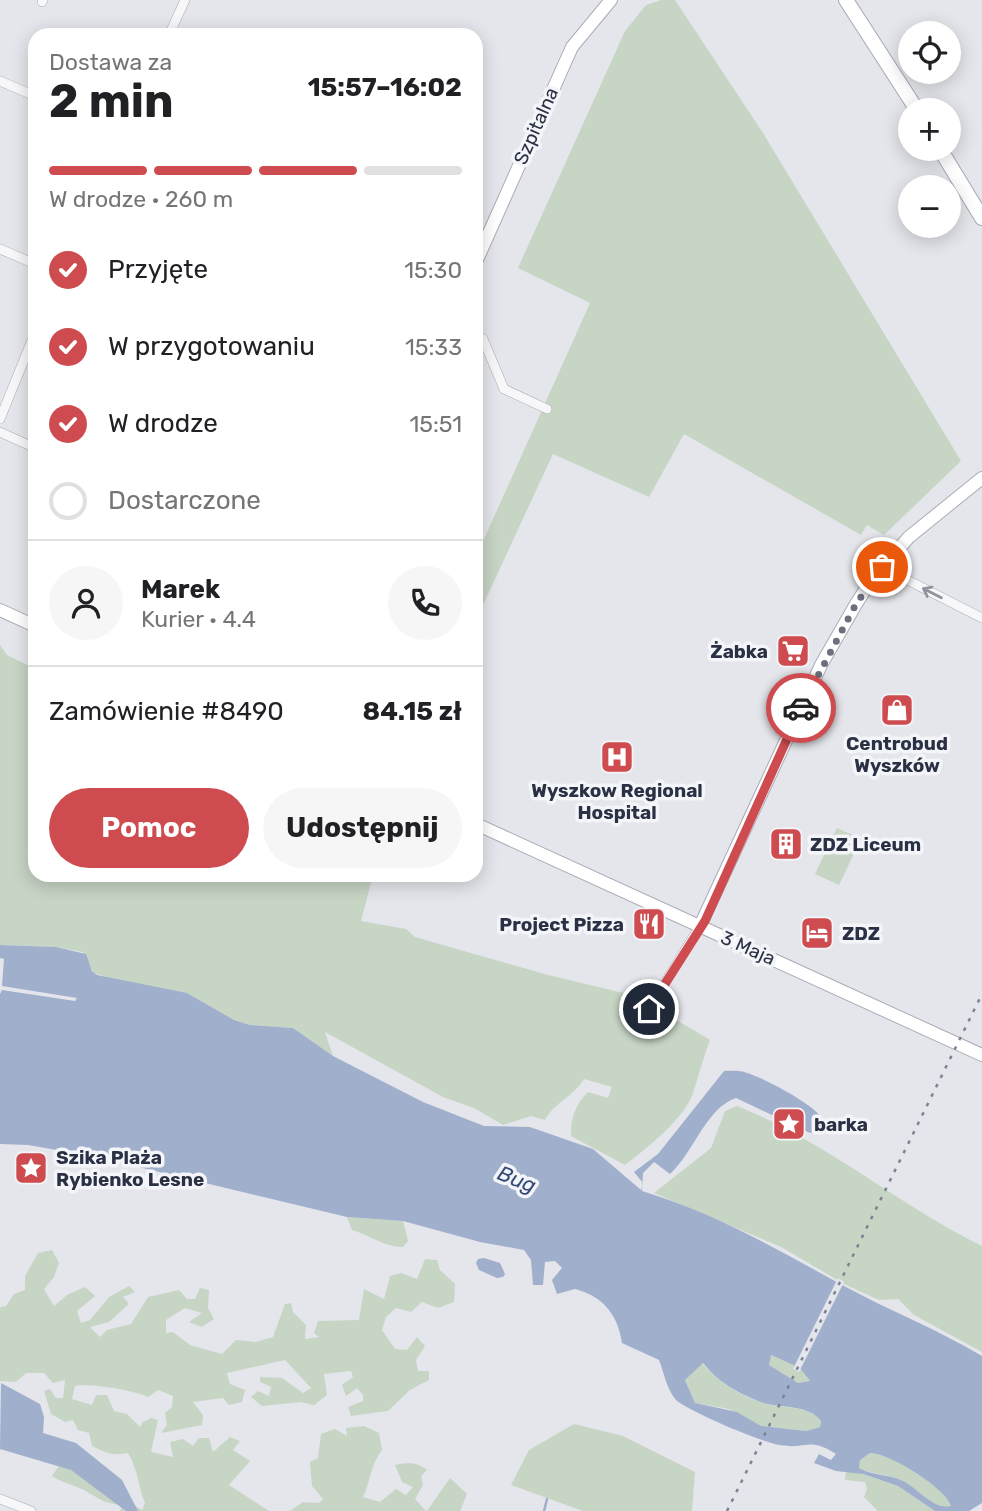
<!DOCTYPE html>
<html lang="pl">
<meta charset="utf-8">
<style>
:root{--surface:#fff;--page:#f6f6f6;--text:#202124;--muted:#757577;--line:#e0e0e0;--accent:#ce4c4f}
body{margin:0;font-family:Rubik,sans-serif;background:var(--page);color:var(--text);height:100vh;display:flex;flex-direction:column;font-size:26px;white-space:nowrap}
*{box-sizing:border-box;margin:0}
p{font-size:23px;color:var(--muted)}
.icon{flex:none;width:38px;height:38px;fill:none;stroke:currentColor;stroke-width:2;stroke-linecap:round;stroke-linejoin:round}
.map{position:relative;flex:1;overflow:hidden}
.panel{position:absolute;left:28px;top:28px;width:455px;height:854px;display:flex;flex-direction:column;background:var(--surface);border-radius:21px;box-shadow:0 4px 18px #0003}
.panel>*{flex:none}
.fabs{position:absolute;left:898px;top:21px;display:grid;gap:14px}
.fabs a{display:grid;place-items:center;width:63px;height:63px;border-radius:50%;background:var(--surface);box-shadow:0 4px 18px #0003;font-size:35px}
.pin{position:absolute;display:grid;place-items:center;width:60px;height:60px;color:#fff;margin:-30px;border:4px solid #fff;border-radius:50%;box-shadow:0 2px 7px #0007}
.courier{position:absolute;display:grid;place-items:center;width:70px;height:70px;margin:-35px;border:5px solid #ce4c4f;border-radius:50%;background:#fff;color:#222;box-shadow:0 2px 9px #0007}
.overview em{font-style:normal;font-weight:700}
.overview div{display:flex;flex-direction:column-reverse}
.overview{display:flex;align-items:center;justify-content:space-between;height:119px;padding:0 21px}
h1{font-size:46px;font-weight:700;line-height:52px}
.bar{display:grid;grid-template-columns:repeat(4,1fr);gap:10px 7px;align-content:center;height:84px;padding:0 21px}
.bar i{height:9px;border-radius:5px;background:var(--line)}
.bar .selected{background:var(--accent)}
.bar p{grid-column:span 4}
.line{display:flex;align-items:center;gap:18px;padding:0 21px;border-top:2px solid var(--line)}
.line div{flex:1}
.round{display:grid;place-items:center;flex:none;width:74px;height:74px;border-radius:37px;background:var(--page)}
ol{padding:0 21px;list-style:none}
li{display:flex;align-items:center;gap:21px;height:77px}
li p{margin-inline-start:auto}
li .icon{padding:7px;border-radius:50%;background:var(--accent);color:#fff;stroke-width:4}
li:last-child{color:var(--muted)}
li i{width:38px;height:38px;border:4px solid var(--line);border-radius:50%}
.button{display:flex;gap:14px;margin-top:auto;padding:14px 21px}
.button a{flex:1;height:80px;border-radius:42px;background:var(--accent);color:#fff;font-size:28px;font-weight:700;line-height:80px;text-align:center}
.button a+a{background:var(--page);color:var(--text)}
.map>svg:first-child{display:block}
</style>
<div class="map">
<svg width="982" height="1511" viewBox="0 0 982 1511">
<rect width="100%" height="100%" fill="#e4e6eb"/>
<g fill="#c7d5c5">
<polygon points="661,0 675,0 763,133 961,461 884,535 867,525 861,535 684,434 649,497 553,454 476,620 476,557 590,303 518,268 625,31 646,5"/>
<path d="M0,645L7,655L35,669V875H373L361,921L406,929L415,937L548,975L636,996L710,1040C703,1058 699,1075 693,1093C686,1117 645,1150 625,1165L571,1136C570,1120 576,1103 588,1092L608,1098L612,1087L584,1079C573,1097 555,1102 545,1120L531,1116L503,1125L474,1108L443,1097L325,1032L333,1056L293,1028L250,1025L234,1020L187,993L125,983L94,973L83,952L56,947L0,945Z"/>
<polygon points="837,828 861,839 839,885 815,874"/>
<path d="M737,1106C825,1141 898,1205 982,1246V1352L914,1315L898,1299L879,1300L846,1285L781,1247L654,1193L711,1148L725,1111Z"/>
<path d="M347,1217L403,1221L408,1241L403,1247C387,1248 369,1235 352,1230Z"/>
<path d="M52,1250L59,1263L54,1277L44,1289L54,1306L67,1295L85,1287L95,1296L77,1311L81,1323L90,1320L109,1297L129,1286L135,1292L123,1297L129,1304L109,1322L90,1327L100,1337L107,1330L131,1324L148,1297L179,1290L187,1299H195L200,1288L209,1290L208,1308L214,1319L202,1327L189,1322L202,1313L185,1308L166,1320V1333L173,1332L190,1345L222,1354L236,1340L256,1342L273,1337L285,1304L291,1303L293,1312L306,1325L305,1339L319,1337L314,1333L318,1321L359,1320L364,1289L384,1299L390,1276L401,1273L417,1279L425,1259L437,1260L440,1270L455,1284L454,1302L438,1308L422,1302L411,1312L396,1308L386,1317L382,1330L395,1349L407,1350L417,1337L425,1346L416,1360L418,1371H429V1380L410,1390L388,1411L351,1416L348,1407L363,1401V1395L357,1388L346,1396L342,1385L353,1377L351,1371L324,1374L327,1395L314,1405L300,1402L262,1406L251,1397L258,1391L269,1396L271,1387L260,1382V1377L282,1378L303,1393L311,1388L285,1360L227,1373L230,1384L245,1390L242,1402L229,1405L223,1398L193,1402L203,1415L202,1425L161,1433L167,1425L165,1413L172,1407L173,1396L158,1390L148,1397C134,1390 89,1383 75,1386L72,1399L92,1405L96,1395H107L114,1411L127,1414L140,1427L143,1422L151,1418L158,1420L151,1452L173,1457L170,1442L183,1439L193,1446L199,1438H209L213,1452L230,1437L240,1441L233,1450L250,1461L229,1485L269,1511H120L122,1505C105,1504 98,1498 84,1490C74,1485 63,1483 52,1476L63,1460L142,1510L145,1503C138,1486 138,1470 128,1453C112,1456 106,1453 92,1446L89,1433L78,1430L73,1420L65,1422L51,1414L44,1391L50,1389L56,1398H63L65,1380L53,1383L44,1373H26L16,1382L0,1381V1307L6,1306L14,1294L25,1290V1276L38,1253Z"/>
<polygon points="771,1355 800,1368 810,1381 798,1383 770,1366 768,1363"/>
<path d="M702,1363C719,1383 743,1398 768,1404C785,1408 810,1406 821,1421L820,1427L806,1431L761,1426L729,1409L695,1403L685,1380Z"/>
<polygon points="574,1424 623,1436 695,1472 692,1511 583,1511 511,1485 529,1450"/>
<path d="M364,1426L379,1433L382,1450C370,1465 371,1481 363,1497L380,1502L396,1489L406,1495L413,1487L402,1482L395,1465C406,1462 418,1462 427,1470L421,1476L423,1485L415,1499L426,1511H290L303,1502L319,1503L323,1499L312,1486L310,1462L318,1458L321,1434L335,1429L347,1436L346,1428Z"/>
<path d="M870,1453C889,1453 947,1488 951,1506C933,1510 918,1488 903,1481C890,1474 873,1475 859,1468L860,1460Z"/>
<polygon points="853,1471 898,1486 935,1511 878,1511 864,1497 867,1489 865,1482 845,1480 846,1472"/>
<polygon points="450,1478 467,1494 460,1511 427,1511"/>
</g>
<g fill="#a0afcb" fill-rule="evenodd">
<path d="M0,945L56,947L86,954L92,971L97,975L187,993L234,1020L250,1025L293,1028L333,1056L423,1102L484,1126L530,1127L593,1149L641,1190L643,1183L634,1172L658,1154L724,1071C731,1071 740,1070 747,1073C764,1078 816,1105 823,1120L818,1131L810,1133L736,1098C706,1108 694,1152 670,1174L654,1162L643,1173L642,1191C715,1213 778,1250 844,1286C890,1311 937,1329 982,1356V1503L969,1511H935L898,1486L863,1474L836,1471L814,1463L819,1454L831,1460L836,1454C809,1436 806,1450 780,1445C761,1442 690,1412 676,1400C667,1390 664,1373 659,1360L622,1343C618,1315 603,1296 575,1289L557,1294L552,1280L562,1268L555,1261L545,1262L543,1285H533L531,1260L524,1250L480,1242L403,1221L347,1217L97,1157L28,1145L0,1144V994L2,990L75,1001L77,998L2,986L4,959L0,958ZM771,1355L800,1368L810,1381L798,1383L769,1365ZM703,1363C718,1382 736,1392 758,1401C777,1409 808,1403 821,1421L820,1427L806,1431L761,1426L737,1412L695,1403L685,1380ZM870,1453C889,1453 946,1488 951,1506C933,1510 918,1488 903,1481C890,1474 873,1476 859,1468L860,1460Z"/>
<polygon points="484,1258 500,1263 505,1274 503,1277 497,1278 479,1270 476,1263 478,1259"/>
<polygon points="1,1383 40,1404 44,1417 43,1433 76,1443 122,1480 138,1511 126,1511 71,1470 0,1449"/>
</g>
<polygon fill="#e4e6eb" points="838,1278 844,1282 799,1372 793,1369"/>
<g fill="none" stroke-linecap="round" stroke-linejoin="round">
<polyline stroke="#a0afcb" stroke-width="2.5" points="544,1511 547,1499"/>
<defs>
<g id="street">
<polyline points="42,2 43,0"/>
<polyline points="169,35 185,0"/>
<polyline points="0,81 35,96"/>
<polyline points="0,249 35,264"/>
<polyline points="476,334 483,339 504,389 547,409"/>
<polyline points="0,419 35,333"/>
<polyline points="0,432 35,448"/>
<polyline points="882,567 982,618"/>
<polyline points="649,1009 700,926"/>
<polyline points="0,1499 31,1511"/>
</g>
<g id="secondary">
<polyline points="476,262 572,47 611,0"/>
<polyline points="0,610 35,626"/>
<polyline points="476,824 982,1055"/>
<polyline points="700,926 821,665 856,604 872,579 909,537 982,478"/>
</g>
<g id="primary">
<polyline points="846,0 917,110"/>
<polyline points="940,149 982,218"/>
</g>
</defs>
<use href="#street" stroke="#a9acb6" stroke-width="10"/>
<use href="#secondary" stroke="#a9acb6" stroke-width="14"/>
<use href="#primary" stroke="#a3a9b7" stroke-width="16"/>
<use href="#street" stroke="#f7f7fa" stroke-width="9"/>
<use href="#secondary" stroke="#fff" stroke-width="12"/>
<use href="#primary" stroke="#fff" stroke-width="14"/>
<polyline stroke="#7d8395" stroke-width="2.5" stroke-dasharray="3.5 7" stroke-linecap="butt" points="727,1511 982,994"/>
</g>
<defs><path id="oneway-shaft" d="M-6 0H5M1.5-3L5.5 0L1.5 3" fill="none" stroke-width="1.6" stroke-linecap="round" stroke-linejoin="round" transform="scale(1.75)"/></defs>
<use stroke="#91949f" href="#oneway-shaft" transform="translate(932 593) rotate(-153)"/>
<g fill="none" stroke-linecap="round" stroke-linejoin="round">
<polyline stroke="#6c707e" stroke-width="7" stroke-dasharray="0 12.6" points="801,708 856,604 882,567"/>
<polyline stroke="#ce4c4f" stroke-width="9" points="649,1009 705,921 801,708"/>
</g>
<defs>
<symbol id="supermarket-square" viewBox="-11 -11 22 22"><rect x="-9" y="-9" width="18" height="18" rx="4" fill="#ce4c4f" stroke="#f4f5f9"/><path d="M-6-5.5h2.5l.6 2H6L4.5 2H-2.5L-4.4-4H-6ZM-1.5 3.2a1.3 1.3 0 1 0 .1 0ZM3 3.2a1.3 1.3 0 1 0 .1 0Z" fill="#fff"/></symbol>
<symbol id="shop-square" viewBox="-11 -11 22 22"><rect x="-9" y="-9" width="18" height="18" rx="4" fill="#ce4c4f" stroke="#f4f5f9"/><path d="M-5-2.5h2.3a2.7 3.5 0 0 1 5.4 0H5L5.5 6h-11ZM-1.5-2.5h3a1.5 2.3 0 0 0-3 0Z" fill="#fff"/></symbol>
<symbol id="hospital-square" viewBox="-11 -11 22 22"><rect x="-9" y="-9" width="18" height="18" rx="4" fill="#ce4c4f" stroke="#f4f5f9"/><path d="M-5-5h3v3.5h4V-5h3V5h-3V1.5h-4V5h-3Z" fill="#fff"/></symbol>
<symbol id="building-square" viewBox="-11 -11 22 22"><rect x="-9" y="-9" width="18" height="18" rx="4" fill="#ce4c4f" stroke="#f4f5f9"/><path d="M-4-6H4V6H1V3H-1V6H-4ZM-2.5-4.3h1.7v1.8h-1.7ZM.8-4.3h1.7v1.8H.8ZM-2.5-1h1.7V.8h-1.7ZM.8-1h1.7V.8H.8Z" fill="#fff"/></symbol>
<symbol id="restaurant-square" viewBox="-11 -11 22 22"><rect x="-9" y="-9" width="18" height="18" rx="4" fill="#ce4c4f" stroke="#f4f5f9"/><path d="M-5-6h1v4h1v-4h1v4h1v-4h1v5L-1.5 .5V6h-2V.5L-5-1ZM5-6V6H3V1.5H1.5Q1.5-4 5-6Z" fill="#fff"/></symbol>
<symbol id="hotel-square" viewBox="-11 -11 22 22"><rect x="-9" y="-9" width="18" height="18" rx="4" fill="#ce4c4f" stroke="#f4f5f9"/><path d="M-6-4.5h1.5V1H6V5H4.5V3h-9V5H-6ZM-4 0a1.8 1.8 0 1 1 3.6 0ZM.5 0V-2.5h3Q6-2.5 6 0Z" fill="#fff"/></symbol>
<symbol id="sight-square" viewBox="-11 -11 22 22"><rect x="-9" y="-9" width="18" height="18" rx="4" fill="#ce4c4f" stroke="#f4f5f9"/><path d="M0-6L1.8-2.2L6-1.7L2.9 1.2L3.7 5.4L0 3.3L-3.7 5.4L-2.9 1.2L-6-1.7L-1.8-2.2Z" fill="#fff"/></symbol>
</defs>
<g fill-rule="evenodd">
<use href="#supermarket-square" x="774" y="632" width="38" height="38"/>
<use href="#shop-square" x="878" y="691" width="38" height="38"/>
<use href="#hospital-square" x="598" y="738" width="38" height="38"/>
<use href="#building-square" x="767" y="825" width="38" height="38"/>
<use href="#restaurant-square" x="630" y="905" width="38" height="38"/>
<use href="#hotel-square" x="798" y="914" width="38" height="38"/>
<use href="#sight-square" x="770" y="1105" width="38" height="38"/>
<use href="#sight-square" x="12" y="1149" width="38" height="38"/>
</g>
<g text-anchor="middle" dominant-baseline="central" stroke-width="7" stroke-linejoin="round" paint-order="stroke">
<g font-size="19" fill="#2b3144" stroke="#f4f5f9">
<text transform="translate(536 126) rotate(-66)">Szpitalna</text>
<text transform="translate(748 948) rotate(24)">3 Maja</text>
</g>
<g font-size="19" font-weight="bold" fill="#2b3144" stroke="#f4f5f9" text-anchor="start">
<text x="768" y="651" text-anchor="end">Żabka</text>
<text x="897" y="743" text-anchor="middle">Centrobud<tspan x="897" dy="22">Wyszków</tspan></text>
<text x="617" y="790" text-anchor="middle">Wyszkow Regional<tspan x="617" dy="22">Hospital</tspan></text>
<text x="810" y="844">ZDZ Liceum</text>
<text x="624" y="924" text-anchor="end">Project Pizza</text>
<text x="842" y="933">ZDZ</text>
<text x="814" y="1124">barka</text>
<text x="56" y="1157">Szika Plaża<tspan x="56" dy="22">Rybienko Lesne</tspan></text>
</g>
<g font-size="21" font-style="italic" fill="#354b78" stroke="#f4f5f9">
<text transform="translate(517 1179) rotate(22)">Bug</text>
</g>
</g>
</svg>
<div class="fabs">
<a><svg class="icon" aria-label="locate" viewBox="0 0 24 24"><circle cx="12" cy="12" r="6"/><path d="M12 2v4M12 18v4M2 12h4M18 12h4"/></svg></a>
<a>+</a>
<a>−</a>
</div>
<div class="pin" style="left:882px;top:567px;background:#ea580c"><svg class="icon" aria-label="bag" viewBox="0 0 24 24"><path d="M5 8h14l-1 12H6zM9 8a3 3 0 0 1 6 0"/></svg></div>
<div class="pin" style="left:649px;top:1009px;background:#1f2937"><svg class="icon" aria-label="home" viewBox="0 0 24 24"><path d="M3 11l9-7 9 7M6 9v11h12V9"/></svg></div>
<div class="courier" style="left:801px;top:708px"><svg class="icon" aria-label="car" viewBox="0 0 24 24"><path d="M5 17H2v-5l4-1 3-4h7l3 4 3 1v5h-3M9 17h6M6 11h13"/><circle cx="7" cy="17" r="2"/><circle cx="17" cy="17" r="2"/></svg></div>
<section class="panel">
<div class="overview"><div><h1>2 min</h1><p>Dostawa za</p></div><em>15:57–16:02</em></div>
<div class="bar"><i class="selected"></i><i class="selected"></i><i class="selected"></i><i></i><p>W drodze · 260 m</p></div>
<ol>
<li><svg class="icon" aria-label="check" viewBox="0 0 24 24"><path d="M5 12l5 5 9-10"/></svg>Przyjęte<p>15:30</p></li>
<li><svg class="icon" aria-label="check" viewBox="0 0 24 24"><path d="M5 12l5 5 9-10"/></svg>W przygotowaniu<p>15:33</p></li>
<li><svg class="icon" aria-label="check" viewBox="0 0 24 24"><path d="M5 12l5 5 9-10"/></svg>W drodze<p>15:51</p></li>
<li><i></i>Dostarczone</li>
</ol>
<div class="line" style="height:126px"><a class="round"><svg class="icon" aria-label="person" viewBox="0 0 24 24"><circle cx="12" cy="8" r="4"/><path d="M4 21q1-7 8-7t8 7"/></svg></a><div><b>Marek</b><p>Kurier · 4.4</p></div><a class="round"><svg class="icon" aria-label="phone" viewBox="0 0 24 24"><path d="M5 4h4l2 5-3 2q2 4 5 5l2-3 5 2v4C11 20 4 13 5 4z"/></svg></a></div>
<div class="line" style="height:91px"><div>Zamówienie #8490</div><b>84.15 zł</b></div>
<div class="button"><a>Pomoc</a><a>Udostępnij</a></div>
</section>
</div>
